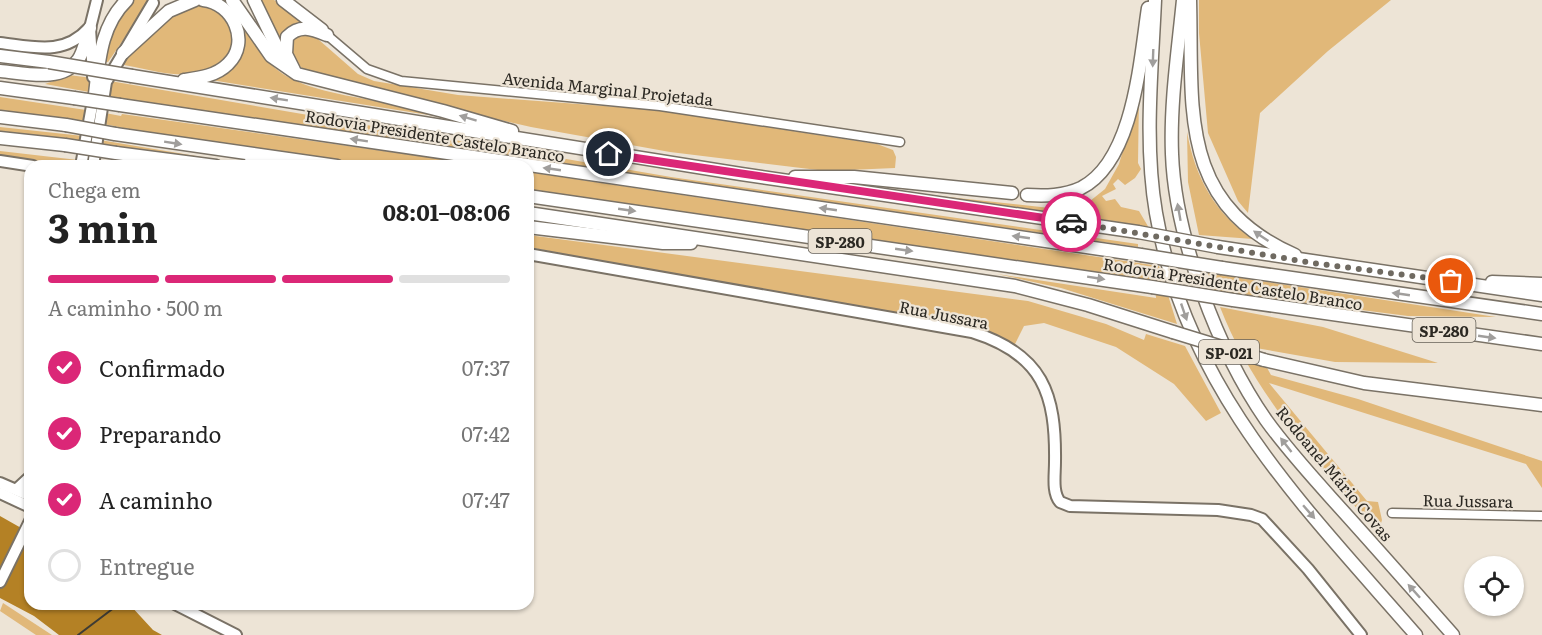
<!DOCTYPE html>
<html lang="pt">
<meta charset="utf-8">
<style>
:root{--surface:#fff;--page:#f6f6f6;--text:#222;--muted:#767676;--line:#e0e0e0;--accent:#db2777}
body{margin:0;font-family:Literata,serif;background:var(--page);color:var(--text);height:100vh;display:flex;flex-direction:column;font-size:22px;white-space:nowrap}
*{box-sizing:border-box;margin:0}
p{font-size:20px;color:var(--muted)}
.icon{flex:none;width:33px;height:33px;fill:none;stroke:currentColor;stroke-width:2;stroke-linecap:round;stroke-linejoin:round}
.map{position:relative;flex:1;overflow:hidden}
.sheet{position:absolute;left:24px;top:160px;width:510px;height:450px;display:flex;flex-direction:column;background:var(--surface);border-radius:18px;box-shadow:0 2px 4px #0004}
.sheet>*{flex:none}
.controls{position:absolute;left:1464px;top:556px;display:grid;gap:12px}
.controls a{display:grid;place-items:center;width:60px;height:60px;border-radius:50%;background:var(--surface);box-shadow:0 2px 4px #0004;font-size:30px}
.pin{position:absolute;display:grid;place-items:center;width:51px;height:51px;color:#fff;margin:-26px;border:3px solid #fff;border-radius:50%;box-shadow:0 2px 6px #0007}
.courier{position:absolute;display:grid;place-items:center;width:60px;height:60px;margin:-30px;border:4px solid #db2777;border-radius:50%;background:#fff;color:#222;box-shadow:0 2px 8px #0007}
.head em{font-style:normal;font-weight:700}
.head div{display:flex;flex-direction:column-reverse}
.head{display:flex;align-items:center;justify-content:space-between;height:102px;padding:0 24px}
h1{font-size:39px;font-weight:700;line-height:45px}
.bar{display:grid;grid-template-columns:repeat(4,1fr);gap:9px 6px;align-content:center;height:72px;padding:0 24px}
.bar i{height:8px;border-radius:4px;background:var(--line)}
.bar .on{background:var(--accent)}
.bar p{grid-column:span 4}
ol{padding:0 24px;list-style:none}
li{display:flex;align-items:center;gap:18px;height:66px}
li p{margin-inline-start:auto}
li .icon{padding:6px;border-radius:50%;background:var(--accent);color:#fff;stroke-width:4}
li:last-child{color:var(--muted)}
li i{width:33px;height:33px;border:3px solid var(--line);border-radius:50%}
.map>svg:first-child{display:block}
</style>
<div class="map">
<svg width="1542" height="635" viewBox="0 0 1542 635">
<rect width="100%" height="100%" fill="#ede4d6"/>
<g fill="#e1b879">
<polygon points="133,0 148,0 142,13 108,62 102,61 106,40"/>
<path d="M214,0H224L229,4C243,25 256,51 275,68C311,99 390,97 435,116L211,80L240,40Z"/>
<polygon points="257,0 274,0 306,21 281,47"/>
<polygon points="1199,0 1391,0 1328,51 1260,113 1248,213 1238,201 1208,133 1199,33"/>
<path d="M199,3C225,8 246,37 224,60C221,63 218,67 214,69C186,82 148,69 119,64L161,19Z"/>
<polygon points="311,33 358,74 374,81 458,95 658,110 877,144 893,150 896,157 895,168 826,171 670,152 531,127 314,77 293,61 290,37"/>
<polygon points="69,75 92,78 89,92 45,84"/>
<polygon points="110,81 671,177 1138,244 1138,247 107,97"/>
<polygon points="1139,96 1138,163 1141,169 1135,178 1125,185 1118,179 1113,184 1116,189 1102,196 1106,201 1115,199 1121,207 1139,211 1149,228 902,192 1059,209 1090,201 1105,189 1119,164"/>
<polygon points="0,97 86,110 85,122 0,110"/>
<polygon points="105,113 121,116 122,114 490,166 376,166 138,131 104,124"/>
<polygon points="0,127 83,136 82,143 0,132"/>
<path d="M1187,132C1195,177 1215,214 1253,239L1199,235L1188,182Z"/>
<polygon points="100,140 256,166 99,146"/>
<polygon points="0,151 78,160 77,166 44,166 0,159"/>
<polygon points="528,172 1159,266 1177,324 1061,288 997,274 1156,298 1155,282 528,189"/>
<polygon points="528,235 1028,301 1106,324 1144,340 1146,334 1185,346 1221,413 1206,421 1174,384 1116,347 1044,323 1024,326 1013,348 995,336 528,247"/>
<polygon points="1208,273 1496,317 1408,316 1214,291"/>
<path d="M1220,307L1323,327L1438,363L1335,362L1256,348L1271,375L1358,399L1542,461V488L1526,464L1269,383L1367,501L1378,502L1382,520L1378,533C1319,464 1253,393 1220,307Z"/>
<polygon points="3,603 52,635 36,635 0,611"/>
</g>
<polygon fill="#b48125" points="0,516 30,533 30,604 130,605 153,630 162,635 59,635 34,616 0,598"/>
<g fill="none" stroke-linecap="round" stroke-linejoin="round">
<defs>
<g id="minor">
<polyline points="327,35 367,69 401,81 660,106 900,142"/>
<polyline points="1392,513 1542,516"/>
</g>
<g id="major">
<path d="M0,43C34,47 64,56 89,28"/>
<polyline points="93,77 90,28 97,0"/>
<polyline points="0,161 33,166"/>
<polyline points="81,166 94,95"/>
<polyline points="93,166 106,82 153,3"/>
<path d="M528,254L972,332C1043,354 1056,394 1055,462C1055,476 1052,492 1060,502L1070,506L1218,510L1251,515L1262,519L1308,569L1361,635"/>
<polyline points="0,483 30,496"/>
<polyline points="17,489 30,477"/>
<polyline points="0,493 30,507"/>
<polyline points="0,582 30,521"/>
<polyline points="175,604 236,635"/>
</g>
<g id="highway">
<polyline points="232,0 271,56 297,74 443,111 512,131"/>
<polyline points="254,0 283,60"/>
<polyline points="283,0 322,30"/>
<path d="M1155,0C1152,70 1144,143 1156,213C1186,390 1304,506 1416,635"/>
<path d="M1183,0C1178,51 1170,103 1172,154C1175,237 1218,351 1266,420C1289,452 1316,481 1342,510C1379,551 1416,593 1453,635"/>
<path d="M1190,0C1193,109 1177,203 1295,255"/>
<polyline points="123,53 169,11 195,0"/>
<polyline points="0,56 49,62"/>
<path d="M294,70L286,54L287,37C300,24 312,29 327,35"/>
<path d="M0,71C24,73 62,83 78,60C84,52 86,38 90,28"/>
<polyline points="132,76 741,174 1138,232"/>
<path d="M184,80C199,78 216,76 228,64C251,42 233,3 203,0"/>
<polyline points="0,88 74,98"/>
<path d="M95,94C99,60 101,25 127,0"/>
<polyline points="120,105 1141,255"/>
<polyline points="0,117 66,125"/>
<polyline points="115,134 337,166"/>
<polyline points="0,138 65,145"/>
<polyline points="116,153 216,166"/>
<polyline points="251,161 279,166"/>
<polyline points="795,177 854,177 1012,193"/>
<path d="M1027,195C1045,196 1064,196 1081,188C1134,161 1140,60 1148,8"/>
<polyline points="528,196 1152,287"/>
<polyline points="528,213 1015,286 1088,305 1173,332"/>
<polyline points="528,227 663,243 691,243"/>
<polyline points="1218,247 1542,295"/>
<polyline points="1222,268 1542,314"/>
<polyline points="1492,282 1542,284"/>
<polyline points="1233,300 1542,344"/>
<polyline points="1264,360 1364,383 1542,405"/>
</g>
</defs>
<use href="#minor" stroke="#7a7266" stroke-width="11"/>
<use href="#major" stroke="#7a7266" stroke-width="14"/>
<use href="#highway" stroke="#7a7266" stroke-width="15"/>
<use href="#minor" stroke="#fff" stroke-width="8"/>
<use href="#major" stroke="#fff" stroke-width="10"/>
<use href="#highway" stroke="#fff" stroke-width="12"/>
<polyline stroke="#3e3b34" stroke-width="2" points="78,635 119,604"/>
<defs>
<g id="highway-bridge">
<polyline points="49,62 132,76"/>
<polyline points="74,98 120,105"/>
<polyline points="66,125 115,134"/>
<polyline points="65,145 116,153"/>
<polyline points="1138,232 1218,247"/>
<polyline points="1141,255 1222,268"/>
<polyline points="1152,287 1233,300"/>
<polyline points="1173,332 1264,360"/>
</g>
</defs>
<use href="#highway-bridge" stroke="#7a7266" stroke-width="15" stroke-linecap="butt"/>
<use href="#highway-bridge" stroke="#fff" stroke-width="12"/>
</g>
<defs><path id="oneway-solid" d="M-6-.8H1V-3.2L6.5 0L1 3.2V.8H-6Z" transform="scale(1.5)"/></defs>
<g fill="#a09e9c">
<use href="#oneway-solid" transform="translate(1153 58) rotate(92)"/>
<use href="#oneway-solid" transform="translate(279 99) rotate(-171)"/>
<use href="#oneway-solid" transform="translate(468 118) rotate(-163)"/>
<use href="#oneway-solid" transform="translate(359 140) rotate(-171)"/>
<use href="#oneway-solid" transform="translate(173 143) rotate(9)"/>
<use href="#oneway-solid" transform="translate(552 169) rotate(-172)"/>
<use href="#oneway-solid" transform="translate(828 209) rotate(-172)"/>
<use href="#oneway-solid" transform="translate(627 210) rotate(8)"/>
<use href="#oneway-solid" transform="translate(1179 212) rotate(-100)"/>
<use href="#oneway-solid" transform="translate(1261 236) rotate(-146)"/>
<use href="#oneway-solid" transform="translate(1021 237) rotate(-172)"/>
<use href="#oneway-solid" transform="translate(904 250) rotate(8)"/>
<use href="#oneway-solid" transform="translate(1096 278) rotate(9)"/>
<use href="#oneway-solid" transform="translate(1401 294) rotate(-172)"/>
<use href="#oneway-solid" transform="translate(1184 312) rotate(71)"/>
<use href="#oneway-solid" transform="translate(1487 337) rotate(8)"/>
<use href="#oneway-solid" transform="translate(1286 445) rotate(-128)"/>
<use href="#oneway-solid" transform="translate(1309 512) rotate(49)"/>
<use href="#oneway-solid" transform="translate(1414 591) rotate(-132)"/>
</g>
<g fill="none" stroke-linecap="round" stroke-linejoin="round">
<polyline stroke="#6f6a61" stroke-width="6" stroke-dasharray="0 10.8" points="1071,222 1313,263 1451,281"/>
<polyline stroke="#db2777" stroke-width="8" points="609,154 1071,222"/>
</g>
<g text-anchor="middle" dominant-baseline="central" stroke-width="4.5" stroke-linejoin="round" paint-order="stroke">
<g fill="#ede4d6" stroke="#656058" stroke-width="1.5">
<rect x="808.5" y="229" width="63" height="24" rx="4.5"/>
<rect x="1412.5" y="318" width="63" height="24" rx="4.5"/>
<rect x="1199" y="340" width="60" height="24" rx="4.5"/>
</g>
<g font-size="15" font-weight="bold" fill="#2b2822">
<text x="840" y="241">SP-280</text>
<text x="1444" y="330">SP-280</text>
<text x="1229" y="352">SP-021</text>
</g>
<g font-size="16" fill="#2b2822" stroke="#ede4d6">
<text transform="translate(608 88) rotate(6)">Avenida Marginal Projetada</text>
<text transform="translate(435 135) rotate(9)">Rodovia Presidente Castelo Branco</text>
<text transform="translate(1233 283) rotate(9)">Rodovia Presidente Castelo Branco</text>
<text transform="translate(944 314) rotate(11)">Rua Jussara</text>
<text transform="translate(1335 473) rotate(50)">Rodoanel Mário Covas</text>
<text transform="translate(1468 500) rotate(1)">Rua Jussara</text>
</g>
</g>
</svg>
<div class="controls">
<a><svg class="icon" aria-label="locate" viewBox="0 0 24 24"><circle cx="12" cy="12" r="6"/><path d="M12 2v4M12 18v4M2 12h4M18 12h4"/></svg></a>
</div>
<div class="pin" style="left:1451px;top:281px;background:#ea580c"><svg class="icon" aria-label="bag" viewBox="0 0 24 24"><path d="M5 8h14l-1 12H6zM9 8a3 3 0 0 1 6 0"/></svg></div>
<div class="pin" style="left:609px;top:154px;background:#1f2937"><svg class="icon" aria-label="home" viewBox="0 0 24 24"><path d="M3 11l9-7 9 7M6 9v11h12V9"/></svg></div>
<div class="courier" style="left:1071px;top:222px"><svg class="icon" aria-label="car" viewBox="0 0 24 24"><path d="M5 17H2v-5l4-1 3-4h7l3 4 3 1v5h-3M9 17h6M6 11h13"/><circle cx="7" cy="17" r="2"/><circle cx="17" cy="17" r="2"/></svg></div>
<section class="sheet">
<div class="head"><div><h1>3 min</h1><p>Chega em</p></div><em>08:01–08:06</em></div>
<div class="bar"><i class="on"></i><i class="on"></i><i class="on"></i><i></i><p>A caminho · 500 m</p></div>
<ol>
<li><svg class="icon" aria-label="check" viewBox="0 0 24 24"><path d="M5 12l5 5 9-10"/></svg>Confirmado<p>07:37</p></li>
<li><svg class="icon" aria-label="check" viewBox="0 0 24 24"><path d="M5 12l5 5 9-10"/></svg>Preparando<p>07:42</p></li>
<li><svg class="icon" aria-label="check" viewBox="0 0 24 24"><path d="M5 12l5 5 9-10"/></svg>A caminho<p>07:47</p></li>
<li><i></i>Entregue</li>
</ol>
</section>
</div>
